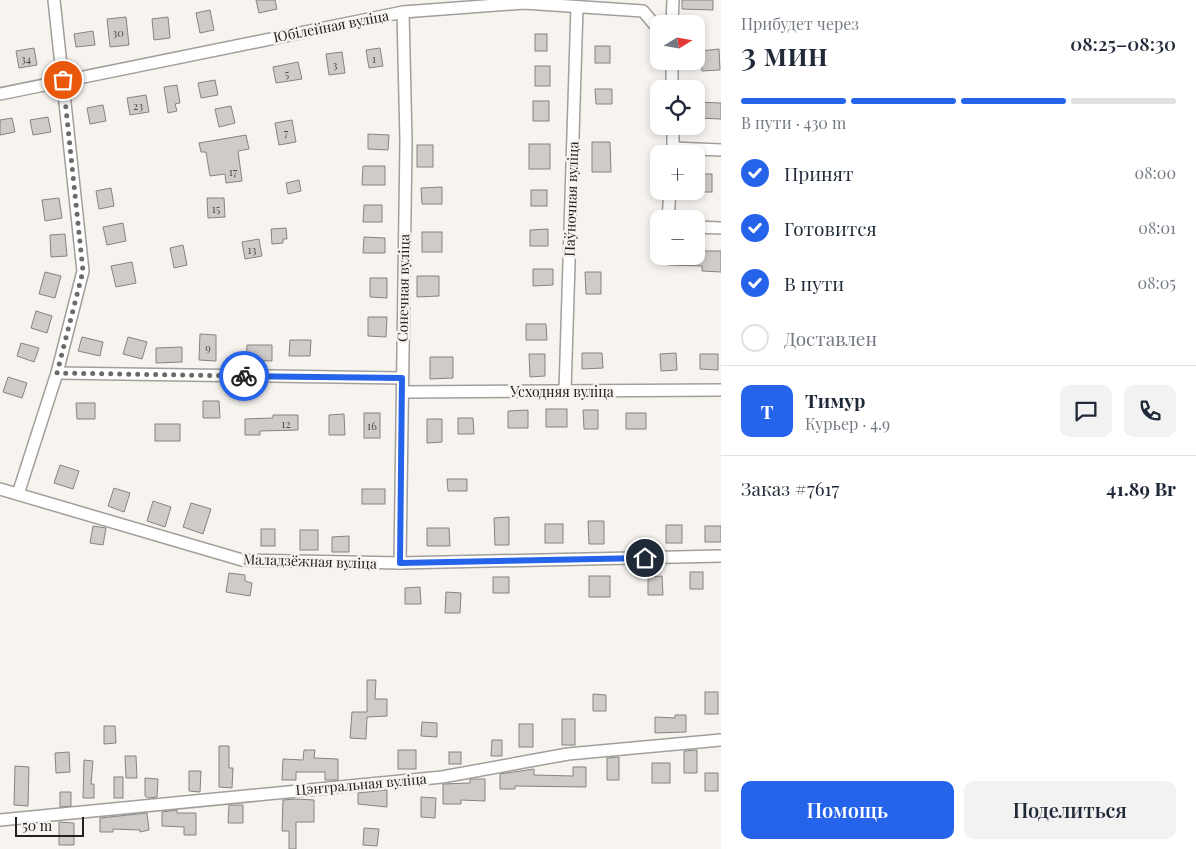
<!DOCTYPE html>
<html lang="ru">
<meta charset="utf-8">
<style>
:root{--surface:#fff;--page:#f2f2f3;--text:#1f2937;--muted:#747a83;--line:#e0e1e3;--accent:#2563eb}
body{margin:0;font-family:"Playfair Display",serif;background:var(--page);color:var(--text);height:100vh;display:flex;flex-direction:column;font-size:19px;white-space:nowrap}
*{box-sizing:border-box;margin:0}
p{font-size:16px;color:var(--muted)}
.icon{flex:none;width:28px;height:28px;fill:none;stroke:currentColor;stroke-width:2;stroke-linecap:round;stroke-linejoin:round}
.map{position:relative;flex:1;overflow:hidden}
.sheet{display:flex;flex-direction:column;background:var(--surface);width:475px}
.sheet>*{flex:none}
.needle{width:32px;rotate:79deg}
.controls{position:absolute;left:650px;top:15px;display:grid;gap:10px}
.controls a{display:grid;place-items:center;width:55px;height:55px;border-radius:10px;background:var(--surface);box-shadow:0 2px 8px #0003;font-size:25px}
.scale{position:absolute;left:15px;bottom:12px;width:69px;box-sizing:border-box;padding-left:5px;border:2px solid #222120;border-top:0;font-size:14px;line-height:18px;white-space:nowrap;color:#222120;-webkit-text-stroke:4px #f7f4f0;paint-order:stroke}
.pin{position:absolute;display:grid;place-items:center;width:42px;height:42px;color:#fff;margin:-21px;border:2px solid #fff;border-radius:50%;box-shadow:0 1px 5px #0007}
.courier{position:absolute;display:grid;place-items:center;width:50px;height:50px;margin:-25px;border:4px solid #2563eb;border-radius:50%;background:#fff;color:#222;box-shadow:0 1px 6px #0007}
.headline em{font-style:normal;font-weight:600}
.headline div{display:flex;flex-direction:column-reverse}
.headline{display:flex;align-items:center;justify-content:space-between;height:85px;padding:0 20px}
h1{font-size:32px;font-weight:600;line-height:38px}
.bar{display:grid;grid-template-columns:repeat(4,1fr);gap:8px 5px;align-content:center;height:60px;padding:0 20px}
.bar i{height:6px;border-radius:4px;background:var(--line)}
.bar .on{background:var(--accent)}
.bar p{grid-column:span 4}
.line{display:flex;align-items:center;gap:12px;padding:0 20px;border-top:1px solid var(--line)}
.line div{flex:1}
.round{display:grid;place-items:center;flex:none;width:52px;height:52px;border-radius:10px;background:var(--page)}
ol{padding:0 20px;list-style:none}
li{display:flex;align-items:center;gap:15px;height:55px}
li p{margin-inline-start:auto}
li .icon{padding:5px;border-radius:50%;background:var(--accent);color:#fff;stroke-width:4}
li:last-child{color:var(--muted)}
li i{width:28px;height:28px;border:2px solid var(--line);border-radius:50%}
.button{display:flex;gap:10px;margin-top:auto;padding:10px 20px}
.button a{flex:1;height:58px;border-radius:10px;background:var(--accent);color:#fff;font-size:20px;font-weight:600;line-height:58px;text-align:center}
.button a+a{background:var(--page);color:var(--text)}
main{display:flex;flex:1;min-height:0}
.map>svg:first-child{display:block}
</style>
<main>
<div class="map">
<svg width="721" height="849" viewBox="0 0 721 849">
<rect width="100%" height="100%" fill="#f7f4f0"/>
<g fill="#cfcbc8" stroke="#868380">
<polygon points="256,0 275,0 277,9 259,13"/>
<polygon points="682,0 713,0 713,10 682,9"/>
<polygon points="210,10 214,30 200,33 196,13"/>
<polygon points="126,17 129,45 110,47 107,19"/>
<polygon points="168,17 170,38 154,40 152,19"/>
<polygon points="93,31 95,45 76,47 74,34"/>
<rect x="535" y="34" width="12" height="17"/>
<rect x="595" y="46" width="15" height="17"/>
<polygon points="34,48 37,65 19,68 16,51"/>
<polygon points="380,48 383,66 369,68 366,50"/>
<polygon points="719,49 720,70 702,71 701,51"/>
<polygon points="342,52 345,73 329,75 326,54"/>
<polygon points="298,62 302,79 276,83 273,67"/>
<rect x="535" y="66" width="15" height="20"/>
<polygon points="215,80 218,95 201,98 198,83"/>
<polygon points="177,85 180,103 175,104 177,111 168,113 164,87"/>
<polygon points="595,89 612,89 612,104 596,104"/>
<polygon points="146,95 149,112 130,115 127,98"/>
<rect x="533" y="101" width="16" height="20"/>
<polygon points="696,102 721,103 721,119 696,118"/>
<polygon points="103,105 106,121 90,124 87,108"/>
<polygon points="231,106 235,123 219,127 215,109"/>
<polygon points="48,117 51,132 33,135 30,120"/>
<polygon points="12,118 15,132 0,135 0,120"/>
<polygon points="292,120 296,142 279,145 275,123"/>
<polygon points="368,134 389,135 388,150 368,149"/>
<polygon points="246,135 249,149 238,151 242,181 226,183 225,174 210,176 206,152 201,152 199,143"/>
<polygon points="592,142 610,142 611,172 592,172"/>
<rect x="529" y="144" width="21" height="25"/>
<rect x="417" y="145" width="16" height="22"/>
<polygon points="363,166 385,166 385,185 362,185"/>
<rect x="696" y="174" width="16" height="18"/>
<polygon points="299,180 301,191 288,194 286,183"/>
<polygon points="442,187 442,204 422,204 421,188"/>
<polygon points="111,188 114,206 99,209 96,191"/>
<rect x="531" y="190" width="16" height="16"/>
<polygon points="59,198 62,218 45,221 42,200"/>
<polygon points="207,198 224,198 225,217 208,218"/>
<polygon points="364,205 382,205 382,222 363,222"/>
<polygon points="123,223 126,241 107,245 103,227"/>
<polygon points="286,228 287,239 283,239 283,243 272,244 271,229"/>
<polygon points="548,229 548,246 530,246 530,230"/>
<rect x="422" y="232" width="20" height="20"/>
<polygon points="65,234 67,256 51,257 50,235"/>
<polygon points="364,237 385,238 385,253 363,253"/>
<polygon points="259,239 262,256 245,259 242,242"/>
<polygon points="183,245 187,265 174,268 170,248"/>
<polygon points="702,251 721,251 721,272 702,271 702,266 668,265 668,256 702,256"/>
<polygon points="132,262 136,283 116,287 111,266"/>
<polygon points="533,269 553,269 553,285 533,286"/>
<polygon points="45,272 61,276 55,298 39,294"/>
<polygon points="585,272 601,272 601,294 586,294"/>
<polygon points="417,276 439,276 439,296 417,297"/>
<polygon points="370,278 387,278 387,298 370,297"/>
<polygon points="36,311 52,316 47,333 31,328"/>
<polygon points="368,317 387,317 386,337 368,336"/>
<polygon points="526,324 546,324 547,340 526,340"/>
<polygon points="200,334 216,335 216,361 199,360"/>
<polygon points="82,337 103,342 100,356 78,351"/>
<polygon points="128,337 147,342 142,359 123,354"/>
<polygon points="290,340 311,340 310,356 289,356"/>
<polygon points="21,343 39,348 34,362 17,356"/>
<polygon points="247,345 272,345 272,361 246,360"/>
<polygon points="182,347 182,362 156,363 156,348"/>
<polygon points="582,353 602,353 603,368 582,369"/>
<polygon points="676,353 677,370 661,371 660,354"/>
<polygon points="529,354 545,354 545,376 530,377"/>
<polygon points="700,354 718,354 718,370 700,369"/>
<polygon points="430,357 453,357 453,378 430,379"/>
<polygon points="8,377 27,383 22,398 3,392"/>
<polygon points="203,401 219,401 220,418 203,418"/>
<polygon points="76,403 95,403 95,419 77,419"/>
<rect x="546" y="409" width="21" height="18"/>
<polygon points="528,410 528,428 508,428 508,411"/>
<polygon points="583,410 598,410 598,429 584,429"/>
<rect x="364" y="413" width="16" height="25"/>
<rect x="626" y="413" width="20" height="16"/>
<polygon points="344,414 345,435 329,435 329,415"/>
<polygon points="273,415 298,415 298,430 260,431 260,435 245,435 245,419 273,418"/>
<polygon points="458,418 473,418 474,434 458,434"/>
<polygon points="427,419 442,419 442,442 427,443"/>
<rect x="155" y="424" width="25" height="17"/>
<polygon points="60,465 79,471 73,489 54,483"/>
<polygon points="447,479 467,479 467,491 448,491"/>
<polygon points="114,488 130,493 124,512 108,506"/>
<rect x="362" y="489" width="23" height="15"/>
<polygon points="153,501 171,507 165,527 147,521"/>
<polygon points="191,503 211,509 203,534 183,527"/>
<polygon points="509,517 509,545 495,545 494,518"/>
<polygon points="588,521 604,521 604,544 589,544"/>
<rect x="545" y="524" width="18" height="19"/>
<rect x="666" y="525" width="16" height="18"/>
<polygon points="93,526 106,528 103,545 90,543"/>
<rect x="705" y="526" width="16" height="16"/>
<polygon points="427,528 449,528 450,546 427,546"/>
<rect x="261" y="529" width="14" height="17"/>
<rect x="300" y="530" width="18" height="20"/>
<polygon points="349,536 349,552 332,552 332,537"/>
<rect x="690" y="572" width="13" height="17"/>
<polygon points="229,573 245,575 245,581 252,583 250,596 226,592"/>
<rect x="589" y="576" width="21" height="21"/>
<polygon points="662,576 663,595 648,595 648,577"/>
<rect x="493" y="577" width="16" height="16"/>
<polygon points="420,587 421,604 405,604 405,588"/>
<polygon points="446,592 461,593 460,613 445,613"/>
<polygon points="367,680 376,680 375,699 387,699 387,716 367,717 366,739 350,738 352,712 367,712"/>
<rect x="705" y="692" width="13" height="22"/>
<polygon points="593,694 606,695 606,711 593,711"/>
<polygon points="675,715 686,715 686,732 655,733 655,717 675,718"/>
<rect x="562" y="719" width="13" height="26"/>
<polygon points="422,722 437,723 437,737 421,736"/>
<rect x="519" y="724" width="14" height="23"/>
<polygon points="104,726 115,726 116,743 104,744"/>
<polygon points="492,740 502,740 502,756 491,756"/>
<polygon points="219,746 229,746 229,768 233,768 232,788 219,787"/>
<polygon points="304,750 315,750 314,758 338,759 338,780 325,780 325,772 296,772 296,780 282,780 283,759 303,760"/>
<rect x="398" y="750" width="18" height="19"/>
<polygon points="697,750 697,773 684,773 684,751"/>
<polygon points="69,752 70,772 56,773 55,753"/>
<rect x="449" y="752" width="12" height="12"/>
<polygon points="125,756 136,756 137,778 126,778"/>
<polygon points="619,757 619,780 607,780 607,758"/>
<polygon points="84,760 93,761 91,784 94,784 94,798 83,798"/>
<rect x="652" y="763" width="18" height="20"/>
<polygon points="15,766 29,767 28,806 14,805"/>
<polygon points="573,767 586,767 586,787 515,786 515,789 500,789 500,774 534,769 534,775 573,776"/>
<polygon points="189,771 201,771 200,792 189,791"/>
<rect x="705" y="773" width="13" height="18"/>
<rect x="114" y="777" width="9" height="21"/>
<polygon points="145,778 158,779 157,797 148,798 145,796"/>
<polygon points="470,779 485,779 485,801 461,800 461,804 443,804 443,784 470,783"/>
<polygon points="387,790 387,807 358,804 358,793"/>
<polygon points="60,792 71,792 71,806 60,807"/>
<polygon points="421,797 436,798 435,818 421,817"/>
<polygon points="295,799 314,800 314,822 296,822 296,849 289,849 289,831 282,831 283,800"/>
<polygon points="229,805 243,805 243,823 228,823"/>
<polygon points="177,810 177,813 196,813 196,835 184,835 184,827 162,826 162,812"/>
<polygon points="147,813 149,830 140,832 140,830 113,829 113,832 100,832 100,818"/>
<polygon points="59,822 74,823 74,845 59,845"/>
<polygon points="364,828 379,829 377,846 363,845"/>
</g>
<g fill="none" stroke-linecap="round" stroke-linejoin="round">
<defs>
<g id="minor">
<polyline points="672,24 673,0"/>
<polyline points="672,61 672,89"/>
<polyline points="0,94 403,12 524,3 643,11 659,30"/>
<polyline points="673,148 721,150"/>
<polyline points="673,154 673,126"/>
<polyline points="668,219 670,191"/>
<polyline points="696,227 721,228"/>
<polyline points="57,373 402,378"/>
<polyline points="565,391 577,7"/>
<polyline points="403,392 721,390"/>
<polyline points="0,489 242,560 400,563 721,556"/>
<polyline points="18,494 57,373 83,271 54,0"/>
<polyline points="400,563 406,141 403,12"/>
<polyline points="0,820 442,777 568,754 721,740"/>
</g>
</defs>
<use href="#minor" stroke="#a29f9b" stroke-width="14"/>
<use href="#minor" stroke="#fff" stroke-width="11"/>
</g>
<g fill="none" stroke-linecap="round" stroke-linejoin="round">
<polyline stroke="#6d6b69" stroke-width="5" stroke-dasharray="0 9" points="63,80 83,271 57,373 244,376"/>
<polyline stroke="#2563eb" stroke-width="6" points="244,376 402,378 400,563 645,558"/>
</g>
<g text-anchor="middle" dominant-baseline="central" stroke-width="5" stroke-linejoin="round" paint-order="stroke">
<g font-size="11" fill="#4d4c4a">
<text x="118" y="32">30</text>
<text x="26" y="58">34</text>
<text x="374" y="58">1</text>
<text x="335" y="64">3</text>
<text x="287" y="73">5</text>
<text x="138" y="105">23</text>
<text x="286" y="132">7</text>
<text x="233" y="171">17</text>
<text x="216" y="208">15</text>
<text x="252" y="249">13</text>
<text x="208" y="347">9</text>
<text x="286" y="423">12</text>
<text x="372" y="425">16</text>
</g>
<g font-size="14" fill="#222120" stroke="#f7f4f0">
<text transform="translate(331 26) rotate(-11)">Юбілейная вуліца</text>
<text transform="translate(571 199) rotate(-88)">Паўночная вуліца</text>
<text transform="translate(403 288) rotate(-89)">Сонечная вуліца</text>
<text x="562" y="391">Усходняя вуліца</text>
<text transform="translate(310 561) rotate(2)">Маладзёжная вуліца</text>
<text transform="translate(361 784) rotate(-5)">Цэнтральная вуліца</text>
</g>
</g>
</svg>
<div class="controls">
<a><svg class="needle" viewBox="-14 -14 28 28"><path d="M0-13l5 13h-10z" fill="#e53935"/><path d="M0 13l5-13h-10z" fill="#747a83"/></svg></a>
<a><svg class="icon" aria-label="locate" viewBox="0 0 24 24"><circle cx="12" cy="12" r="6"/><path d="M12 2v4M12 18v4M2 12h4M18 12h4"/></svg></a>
<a>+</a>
<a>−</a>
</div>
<div class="scale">50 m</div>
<div class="pin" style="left:63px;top:80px;background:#ea580c"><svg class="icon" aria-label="bag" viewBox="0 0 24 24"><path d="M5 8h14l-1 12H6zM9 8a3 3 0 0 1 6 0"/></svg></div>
<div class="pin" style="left:645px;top:558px;background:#1f2937"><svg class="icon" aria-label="home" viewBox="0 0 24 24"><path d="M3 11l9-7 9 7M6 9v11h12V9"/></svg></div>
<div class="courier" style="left:244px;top:376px"><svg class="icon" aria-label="bike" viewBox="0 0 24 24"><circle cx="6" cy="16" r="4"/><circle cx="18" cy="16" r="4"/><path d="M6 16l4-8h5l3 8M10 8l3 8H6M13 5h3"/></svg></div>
</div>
<section class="sheet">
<div class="headline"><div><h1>3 мин</h1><p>Прибудет через</p></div><em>08:25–08:30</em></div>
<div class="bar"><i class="on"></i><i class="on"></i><i class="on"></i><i></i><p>В пути · 430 m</p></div>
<ol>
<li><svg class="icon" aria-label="check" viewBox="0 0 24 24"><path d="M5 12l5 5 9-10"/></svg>Принят<p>08:00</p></li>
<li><svg class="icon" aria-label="check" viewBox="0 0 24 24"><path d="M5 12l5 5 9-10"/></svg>Готовится<p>08:01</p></li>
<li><svg class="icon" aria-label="check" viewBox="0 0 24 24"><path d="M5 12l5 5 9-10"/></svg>В пути<p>08:05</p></li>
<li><i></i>Доставлен</li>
</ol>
<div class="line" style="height:90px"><b class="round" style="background:var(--accent);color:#fff">Т</b><div><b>Тимур</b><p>Курьер · 4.9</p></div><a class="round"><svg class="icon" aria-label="chat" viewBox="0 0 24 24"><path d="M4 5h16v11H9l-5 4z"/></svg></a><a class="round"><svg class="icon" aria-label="phone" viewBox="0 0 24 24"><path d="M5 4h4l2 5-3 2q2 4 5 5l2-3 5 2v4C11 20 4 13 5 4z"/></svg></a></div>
<div class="line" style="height:65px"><div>Заказ #7617</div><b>41.89 Br</b></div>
<div class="button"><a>Помощь</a><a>Поделиться</a></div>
</section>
</main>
